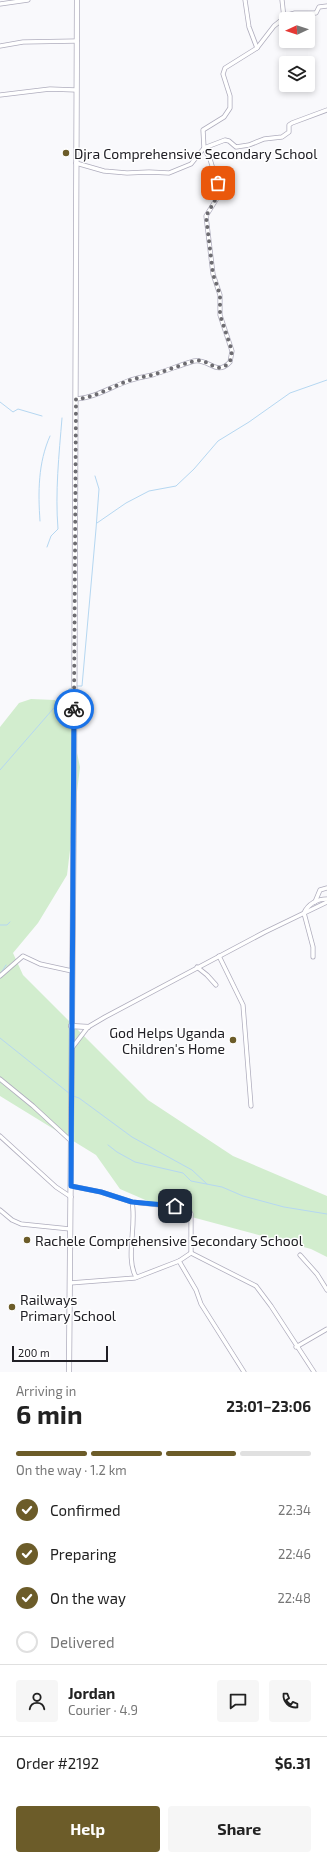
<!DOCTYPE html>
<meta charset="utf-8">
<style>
:root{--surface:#fff;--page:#f6f6f6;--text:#222;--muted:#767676;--line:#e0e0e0;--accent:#6c5c29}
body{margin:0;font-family:"Exo 2",sans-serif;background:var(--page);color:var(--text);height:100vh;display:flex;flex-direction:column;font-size:15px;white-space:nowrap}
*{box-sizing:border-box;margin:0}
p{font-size:13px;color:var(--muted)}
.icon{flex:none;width:22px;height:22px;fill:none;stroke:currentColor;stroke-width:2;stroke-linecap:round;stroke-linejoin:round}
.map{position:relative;height:1372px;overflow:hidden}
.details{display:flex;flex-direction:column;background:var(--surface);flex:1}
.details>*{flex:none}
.needle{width:26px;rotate:267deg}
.controls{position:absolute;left:279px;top:12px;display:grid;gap:8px}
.controls a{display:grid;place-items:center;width:36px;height:36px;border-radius:4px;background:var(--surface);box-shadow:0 2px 6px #0003;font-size:20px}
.scale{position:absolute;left:12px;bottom:10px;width:96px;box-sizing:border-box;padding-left:4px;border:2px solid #212026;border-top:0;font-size:11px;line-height:14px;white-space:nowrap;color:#212026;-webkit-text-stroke:3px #fff;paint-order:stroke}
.pin{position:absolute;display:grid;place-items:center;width:34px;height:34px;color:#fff;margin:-17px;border-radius:8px;box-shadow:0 2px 6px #0006}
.courier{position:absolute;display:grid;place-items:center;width:40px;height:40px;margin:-20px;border:3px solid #1a73e8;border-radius:50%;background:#fff;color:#222;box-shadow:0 1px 5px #0007}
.summary em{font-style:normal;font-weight:700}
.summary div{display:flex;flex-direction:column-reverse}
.summary{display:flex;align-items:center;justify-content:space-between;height:68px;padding:0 16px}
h1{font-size:26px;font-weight:700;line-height:30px}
.bar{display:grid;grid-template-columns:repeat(4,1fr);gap:6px 4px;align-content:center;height:48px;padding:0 16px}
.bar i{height:5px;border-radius:3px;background:var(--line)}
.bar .selected{background:var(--accent)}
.bar p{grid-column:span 4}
.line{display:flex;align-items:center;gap:10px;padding:0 16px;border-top:1px solid var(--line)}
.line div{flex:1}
.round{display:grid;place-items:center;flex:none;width:42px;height:42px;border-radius:4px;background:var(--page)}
ol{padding:0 16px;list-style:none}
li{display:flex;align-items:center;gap:12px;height:44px}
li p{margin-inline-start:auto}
li .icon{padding:4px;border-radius:50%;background:var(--accent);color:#fff;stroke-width:4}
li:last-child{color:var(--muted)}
li i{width:22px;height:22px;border:2px solid var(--line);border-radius:50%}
.cta{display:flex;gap:8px;margin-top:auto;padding:8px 16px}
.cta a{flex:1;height:46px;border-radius:4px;background:var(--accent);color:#fff;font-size:16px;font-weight:700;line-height:46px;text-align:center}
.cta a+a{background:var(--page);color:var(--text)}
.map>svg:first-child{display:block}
</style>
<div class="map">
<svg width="327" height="1372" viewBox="0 0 327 1372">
<rect width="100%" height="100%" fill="#f9f9fc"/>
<polygon fill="#d2edce" points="31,699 55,700 72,729 80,767 67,875 38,923 13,953 23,975 148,1100 233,1156 327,1196 327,1257 311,1249 173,1212 120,1189 96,1155 0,1096 0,727 19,703"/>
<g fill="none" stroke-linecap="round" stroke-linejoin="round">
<g stroke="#b5d7f1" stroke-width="1">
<polyline points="0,402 13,412 18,409 42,416"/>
<path d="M40,521C38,492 38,463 50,436"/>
<polyline points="97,523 126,503 149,491 176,486 194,469 218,441 249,422 290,393 327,380"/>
<path d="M47,547L51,536L58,529C55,492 59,455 62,418"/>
<polyline points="77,686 82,686 96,529 99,489 95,476"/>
<polyline points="0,770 66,694 69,689 72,688"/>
<polyline points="0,925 7,925 10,922"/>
<polyline points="1,973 6,965"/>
<polyline points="0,1038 70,1094"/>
<polyline points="73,1096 79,1098 132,1137 192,1170 207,1184"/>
<polyline points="108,1145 117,1152 135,1162 183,1173 191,1181 222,1187 243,1196 284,1207 327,1214"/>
</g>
<defs>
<g id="minor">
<polyline points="245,0 249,27 257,48"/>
<polyline points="282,0 284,18"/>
<polyline points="0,4 28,0"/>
<polyline points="0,46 23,42 77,41"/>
<polyline points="0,95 50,89 76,90"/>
<polyline points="76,163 104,171 127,173 149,172 169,173 191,164 204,148 225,140 229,141 236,147 249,145 264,139 282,137 289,132 289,125 292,123 327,110"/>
<path d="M76,399C94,398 111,387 128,381C136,378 144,377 152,375C166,371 180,365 194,361C209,358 216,377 230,362L232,351L220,315V295L213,274L206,216L219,195V189L210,159L204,148L203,130L224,117L230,108V96L223,74L225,68L257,48L274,26L288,15L295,13H316L319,7L327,6"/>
<polyline points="315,902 320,890 327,888"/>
<polyline points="219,956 243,1005 251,1106"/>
<path d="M313,957V947L304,913C308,904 317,899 327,899"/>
<polyline points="197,967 207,975 216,985"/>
<polyline points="0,976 23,956 40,964 72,971"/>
<polyline points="72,1048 88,1027 105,1017 265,932 327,902"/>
<polyline points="0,1079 33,1106 71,1141"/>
<polyline points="0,1136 56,1187 71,1197"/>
<polyline points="71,1186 101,1192 132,1202 188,1208 191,1214 191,1253"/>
<path d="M132,1202C137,1225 125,1258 136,1277"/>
<polyline points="0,1210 12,1220 21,1224 70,1229"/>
<polyline points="191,1253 256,1286 271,1306 314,1372"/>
<polyline points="191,1253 179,1261 196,1290 201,1304 244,1372"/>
<polyline points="300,1255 317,1274 327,1290"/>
<polyline points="70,1283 135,1278 179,1261"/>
<polyline points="296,1347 327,1329"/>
</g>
<g id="major">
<polyline points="71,1026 88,1027"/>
<polyline points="69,1372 74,782 77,0"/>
</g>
</defs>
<use href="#minor" stroke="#afadbd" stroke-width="5"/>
<use href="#major" stroke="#afadbd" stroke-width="6"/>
<use href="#minor" stroke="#fff" stroke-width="3.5"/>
<use href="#major" stroke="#fff" stroke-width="4.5"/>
</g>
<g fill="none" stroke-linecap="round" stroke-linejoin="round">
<path stroke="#6d6c71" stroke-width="4" stroke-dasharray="0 7.2" d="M74,709L76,399C94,398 111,387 128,381C136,378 144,377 152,375C166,371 180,365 194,361C210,357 215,377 230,362L232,351L220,315V295L213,274L206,216L218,195V183"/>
<polyline stroke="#1a73e8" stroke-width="5" points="74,709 71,1186 101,1192 132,1202 175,1206"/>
</g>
<g fill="#6c5c29" stroke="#fff" stroke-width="1.5">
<circle cx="66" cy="153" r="4"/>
<circle cx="233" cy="1040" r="4"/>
<circle cx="27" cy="1240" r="4"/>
<circle cx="12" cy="1307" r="4"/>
</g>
<g text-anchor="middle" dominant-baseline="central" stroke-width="3" stroke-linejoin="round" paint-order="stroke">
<g font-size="14" fill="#212026" stroke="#fff" text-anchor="start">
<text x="74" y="153">Djra Comprehensive Secondary School</text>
<text x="225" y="1032" text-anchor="end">God Helps Uganda<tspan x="225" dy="16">Children's Home</tspan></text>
<text x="35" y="1240">Rachele Comprehensive Secondary School</text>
<text x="20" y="1299">Railways<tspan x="20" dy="16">Primary School</tspan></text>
</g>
</g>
</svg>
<div class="controls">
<a><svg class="needle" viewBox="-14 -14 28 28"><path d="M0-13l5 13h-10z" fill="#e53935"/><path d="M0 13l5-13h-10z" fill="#767676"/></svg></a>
<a><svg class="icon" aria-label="layers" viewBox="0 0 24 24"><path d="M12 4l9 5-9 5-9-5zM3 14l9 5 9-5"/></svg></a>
</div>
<div class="scale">200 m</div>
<div class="pin" style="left:218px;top:183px;background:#ea580c"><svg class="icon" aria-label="bag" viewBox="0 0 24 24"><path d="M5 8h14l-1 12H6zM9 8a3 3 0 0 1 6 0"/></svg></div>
<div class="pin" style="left:175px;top:1206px;background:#1f2937"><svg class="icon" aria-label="home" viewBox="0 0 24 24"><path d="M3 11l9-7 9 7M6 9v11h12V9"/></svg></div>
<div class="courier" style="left:74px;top:709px"><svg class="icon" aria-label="bike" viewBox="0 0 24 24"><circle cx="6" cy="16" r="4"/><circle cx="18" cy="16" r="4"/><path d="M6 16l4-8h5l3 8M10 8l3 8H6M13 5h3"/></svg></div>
</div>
<section class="details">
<div class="summary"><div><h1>6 min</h1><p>Arriving in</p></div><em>23:01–23:06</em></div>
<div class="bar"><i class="selected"></i><i class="selected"></i><i class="selected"></i><i></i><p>On the way · 1.2 km</p></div>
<ol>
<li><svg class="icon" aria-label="check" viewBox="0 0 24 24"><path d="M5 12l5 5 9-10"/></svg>Confirmed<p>22:34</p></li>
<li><svg class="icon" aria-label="check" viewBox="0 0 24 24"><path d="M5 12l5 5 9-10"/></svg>Preparing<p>22:46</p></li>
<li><svg class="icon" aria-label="check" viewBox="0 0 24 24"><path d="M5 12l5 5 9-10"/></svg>On the way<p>22:48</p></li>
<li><i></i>Delivered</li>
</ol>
<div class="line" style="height:72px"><a class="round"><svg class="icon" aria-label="person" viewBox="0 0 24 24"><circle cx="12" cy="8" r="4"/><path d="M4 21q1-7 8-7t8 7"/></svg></a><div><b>Jordan</b><p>Courier · 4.9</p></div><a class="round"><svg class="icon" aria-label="chat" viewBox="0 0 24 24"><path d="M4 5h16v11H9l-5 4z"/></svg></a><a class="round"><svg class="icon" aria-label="phone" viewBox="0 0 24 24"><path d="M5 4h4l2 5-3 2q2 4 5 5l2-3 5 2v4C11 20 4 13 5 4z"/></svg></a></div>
<div class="line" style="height:52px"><div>Order #2192</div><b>$6.31</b></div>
<div class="cta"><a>Help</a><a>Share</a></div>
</section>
